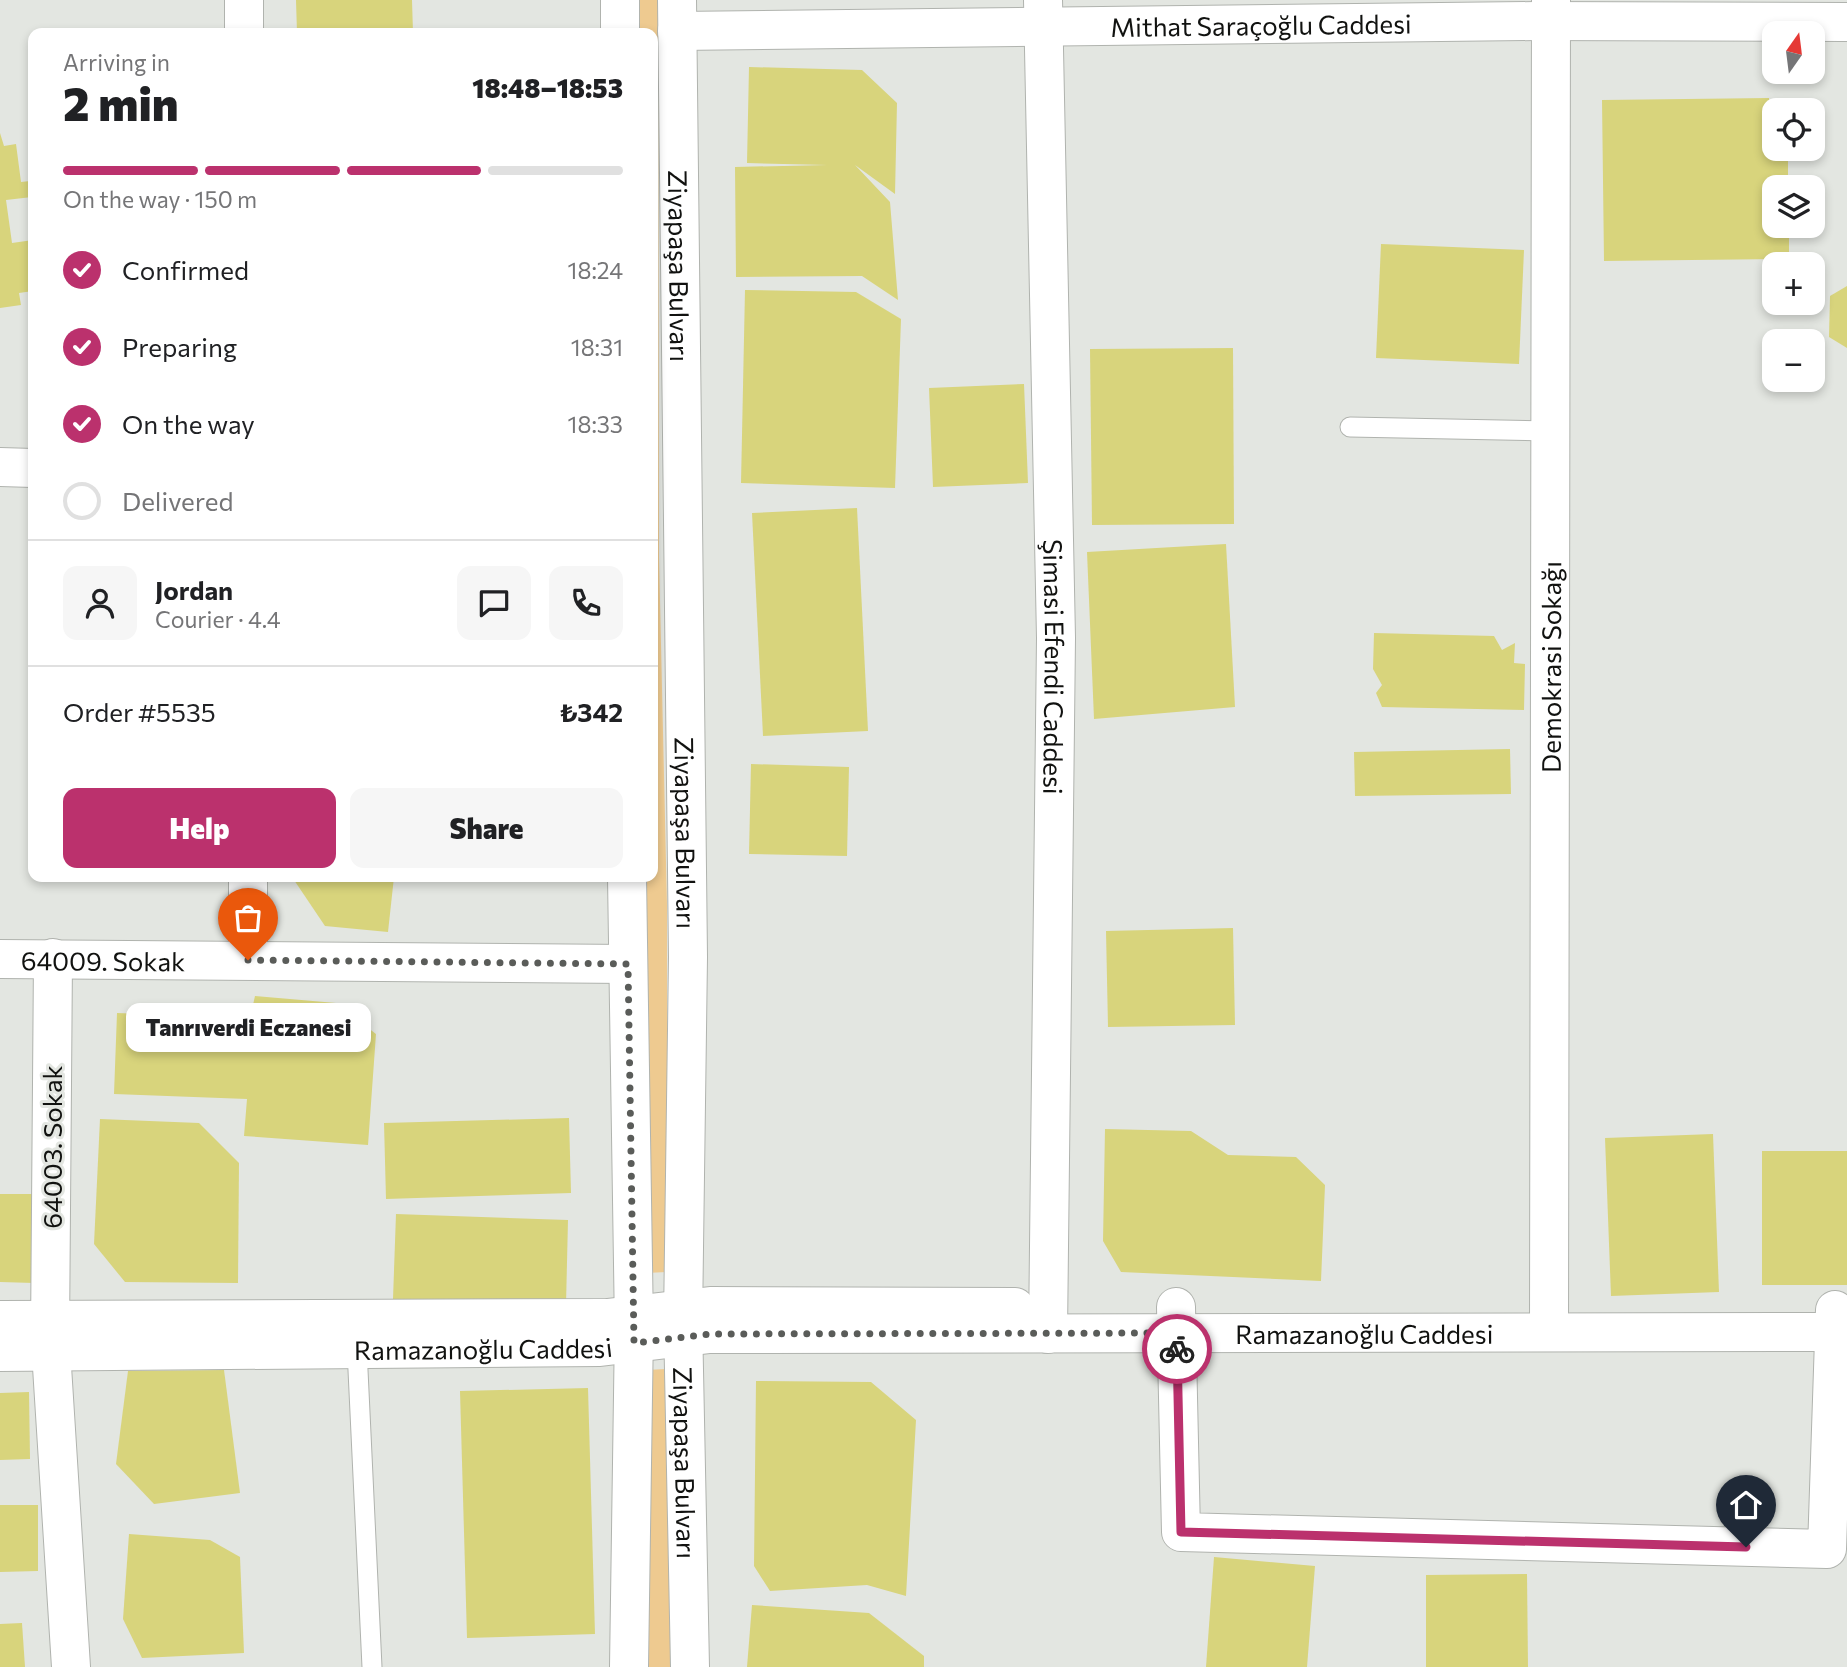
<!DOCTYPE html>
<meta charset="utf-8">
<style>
:root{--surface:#fff;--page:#f6f6f6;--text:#202124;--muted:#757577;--line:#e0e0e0;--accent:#bb316d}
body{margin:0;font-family:Commissioner,sans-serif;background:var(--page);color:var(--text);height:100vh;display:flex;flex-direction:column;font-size:26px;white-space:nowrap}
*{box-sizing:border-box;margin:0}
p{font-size:23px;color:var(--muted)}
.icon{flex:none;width:38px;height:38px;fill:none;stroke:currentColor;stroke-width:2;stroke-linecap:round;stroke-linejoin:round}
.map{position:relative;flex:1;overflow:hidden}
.sheet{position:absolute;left:28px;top:28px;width:630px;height:854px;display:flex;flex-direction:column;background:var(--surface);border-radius:14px;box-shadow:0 4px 10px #0003}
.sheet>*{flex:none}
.needle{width:46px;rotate:14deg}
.buttons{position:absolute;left:1762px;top:21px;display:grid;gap:14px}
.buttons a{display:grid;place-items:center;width:63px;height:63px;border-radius:14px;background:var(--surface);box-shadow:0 4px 10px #0003;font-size:35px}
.pin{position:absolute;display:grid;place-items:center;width:60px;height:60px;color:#fff;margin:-72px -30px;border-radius:50% 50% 50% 0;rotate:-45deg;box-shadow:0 0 7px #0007}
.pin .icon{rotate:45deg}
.courier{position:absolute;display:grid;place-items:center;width:70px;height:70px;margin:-35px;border:5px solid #bb316d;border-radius:50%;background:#fff;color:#222;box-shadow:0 2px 9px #0007}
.bubble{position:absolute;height:49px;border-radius:14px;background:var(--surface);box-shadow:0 4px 10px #0003;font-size:23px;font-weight:800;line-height:49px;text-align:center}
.head em{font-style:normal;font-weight:800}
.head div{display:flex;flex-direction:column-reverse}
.head{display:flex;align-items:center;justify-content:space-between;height:119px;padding:0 35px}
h1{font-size:46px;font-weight:800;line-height:52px}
.bar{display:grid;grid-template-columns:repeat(4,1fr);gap:10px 7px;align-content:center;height:84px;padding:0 35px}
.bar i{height:9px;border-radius:5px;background:var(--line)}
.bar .active{background:var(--accent)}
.bar p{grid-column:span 4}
.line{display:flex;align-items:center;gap:18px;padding:0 35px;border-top:2px solid var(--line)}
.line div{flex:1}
.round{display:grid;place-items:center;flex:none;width:74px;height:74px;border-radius:14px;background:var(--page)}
ol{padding:0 35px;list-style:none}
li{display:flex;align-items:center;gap:21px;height:77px}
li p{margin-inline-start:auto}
li .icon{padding:7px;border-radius:50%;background:var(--accent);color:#fff;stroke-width:4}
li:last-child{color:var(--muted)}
li i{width:38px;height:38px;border:4px solid var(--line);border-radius:50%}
.action{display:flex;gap:14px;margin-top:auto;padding:14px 35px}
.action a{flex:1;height:80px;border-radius:14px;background:var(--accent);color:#fff;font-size:28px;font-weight:800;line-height:80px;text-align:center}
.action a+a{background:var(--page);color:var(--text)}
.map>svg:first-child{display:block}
</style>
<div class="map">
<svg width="1847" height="1667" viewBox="0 0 1847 1667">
<rect width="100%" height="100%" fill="#e3e6e1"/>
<g fill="#eeca90">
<polygon points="637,0 658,0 659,557 667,905 667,1272 646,1273 643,877 653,877 653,33 637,33"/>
<polygon points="666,1369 671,1667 647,1667 646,1370"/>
</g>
<g fill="#d8d47c">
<polygon points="296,0 412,0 413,33 297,33"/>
<polygon points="749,67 862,70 897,103 895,194 855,165 890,202 898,300 862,276 736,277 735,167 827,165 747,163"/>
<polygon points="1769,98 1769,157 1788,156 1788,187 1774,187 1774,226 1789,226 1789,259 1604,261 1602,100"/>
<polygon points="0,133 4,146 16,144 21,182 30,181 32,197 6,200 12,243 33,240 33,252 30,253 33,291 19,293 21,305 0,308"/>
<polygon points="1381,244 1524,250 1519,364 1376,358"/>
<polygon points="1847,286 1847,348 1829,337 1830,296"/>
<polygon points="745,290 856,292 901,319 895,488 741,483"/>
<polygon points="1233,348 1234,524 1092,525 1090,349"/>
<polygon points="1024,384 1028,483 933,487 929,388"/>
<polygon points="857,508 868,731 763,736 752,513"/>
<polygon points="1226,544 1235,707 1094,719 1087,552"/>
<polygon points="1374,633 1494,636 1502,650 1515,643 1514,663 1525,664 1524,710 1382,707 1376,693 1382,685 1373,669"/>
<polygon points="1510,749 1511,794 1355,796 1354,752"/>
<polygon points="751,764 849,767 847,856 749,854"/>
<polygon points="292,877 394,877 388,932 325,926"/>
<polygon points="1233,928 1235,1025 1108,1027 1106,931"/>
<polygon points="255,996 336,1003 376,1034 368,1145 244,1136 247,1099 114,1094 117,1013 250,1018"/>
<polygon points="569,1118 571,1193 386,1199 384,1123"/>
<polygon points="100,1119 199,1123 239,1163 238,1283 125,1282 94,1244"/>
<polygon points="1105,1129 1191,1131 1228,1155 1296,1157 1325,1185 1321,1281 1121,1272 1103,1241"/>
<polygon points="1713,1134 1719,1292 1611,1296 1605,1138"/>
<rect x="1762" y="1151" width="85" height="134"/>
<polygon points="0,1194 35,1194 34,1283 0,1282"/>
<polygon points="396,1214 568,1220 566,1305 393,1299"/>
<polygon points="224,1370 240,1493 154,1504 116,1464 128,1371"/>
<polygon points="756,1381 871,1382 916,1420 906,1596 867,1585 770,1591 754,1566"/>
<polygon points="588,1388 595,1634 467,1638 460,1391"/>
<polygon points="29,1392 30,1459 0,1460 0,1393"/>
<polygon points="0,1505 38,1505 38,1571 0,1572"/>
<polygon points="129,1534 210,1540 240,1557 244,1653 142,1658 123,1619"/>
<polygon points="1214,1557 1315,1566 1307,1667 1206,1667"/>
<polygon points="1527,1574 1528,1667 1426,1667 1426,1575"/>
<polygon points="752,1605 869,1613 924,1656 924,1667 747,1667"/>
<polygon points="22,1623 25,1667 0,1667 0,1624"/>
</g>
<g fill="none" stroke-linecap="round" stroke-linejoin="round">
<defs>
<g id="service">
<polyline points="1350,427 1552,431"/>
<polyline points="357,1349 372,1667"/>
</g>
<g id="minor">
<polyline points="244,0 244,33"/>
<polyline points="0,467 33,468"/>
<polyline points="53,958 50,1335 71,1667"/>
<path id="s1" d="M0,959L628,964"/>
<polyline points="248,960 248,877"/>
<polyline points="1176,1307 1181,1532 1827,1549 1835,1310"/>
<path id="s2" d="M1549,1332L1551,0"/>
</g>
<g id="tertiary">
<path id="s3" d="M1043,0L1056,638L1048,1334"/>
<path id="s4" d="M677,31L1535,21L1847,22"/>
</g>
<g id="secondary">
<polyline points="620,0 620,33"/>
<path id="s5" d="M677,0L688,957L683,1321L690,1667"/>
<polyline points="627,877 634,1328 629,1667"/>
<polyline points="0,1320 607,1318 710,1306 1015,1307"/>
<path id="s6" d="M0,1352L600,1347L710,1334L1847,1332"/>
</g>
</defs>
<use href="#service" stroke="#b0b3ae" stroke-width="21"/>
<use href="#minor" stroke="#b0b3ae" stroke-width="40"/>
<use href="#tertiary" stroke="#b0b3ae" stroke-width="40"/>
<use href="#secondary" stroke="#b0b3ae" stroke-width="40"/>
<use href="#service" stroke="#fff" stroke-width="19"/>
<use href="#minor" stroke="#fff" stroke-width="38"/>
<use href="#tertiary" stroke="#fff" stroke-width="38"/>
<use href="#secondary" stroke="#fff" stroke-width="38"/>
</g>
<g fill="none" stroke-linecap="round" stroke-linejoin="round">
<polyline stroke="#5a5c59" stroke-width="7" stroke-dasharray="0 12.6" points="248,960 628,964 634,1343 710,1334 1177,1333 1177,1349"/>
<polyline stroke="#bb316d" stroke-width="9" points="1177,1349 1181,1532 1746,1547"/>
</g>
<g text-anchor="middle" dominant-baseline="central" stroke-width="6" stroke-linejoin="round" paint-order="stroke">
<g font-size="26" fill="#111210" stroke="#e3e6e1">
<text stroke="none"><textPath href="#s4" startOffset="584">Mithat Saraçoğlu Caddesi</textPath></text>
<text stroke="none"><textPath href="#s5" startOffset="266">Ziyapaşa Bulvarı</textPath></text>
<text stroke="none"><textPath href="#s2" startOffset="665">Demokrasi Sokağı</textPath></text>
<text stroke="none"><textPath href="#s3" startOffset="667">Şimasi Efendi Caddesi</textPath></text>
<text stroke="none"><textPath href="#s5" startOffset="833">Ziyapaşa Bulvarı</textPath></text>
<text stroke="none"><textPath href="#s1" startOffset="103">64009. Sokak</textPath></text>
<text transform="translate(51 1147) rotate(-90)">64003. Sokak</text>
<text stroke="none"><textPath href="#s6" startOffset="1365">Ramazanoğlu Caddesi</textPath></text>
<text stroke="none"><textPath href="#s6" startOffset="483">Ramazanoğlu Caddesi</textPath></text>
<text stroke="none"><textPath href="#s5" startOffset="1463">Ziyapaşa Bulvarı</textPath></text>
</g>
</g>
</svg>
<div class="buttons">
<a><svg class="needle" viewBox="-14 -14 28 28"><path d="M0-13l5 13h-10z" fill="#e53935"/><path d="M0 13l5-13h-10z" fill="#757577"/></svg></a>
<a><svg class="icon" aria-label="locate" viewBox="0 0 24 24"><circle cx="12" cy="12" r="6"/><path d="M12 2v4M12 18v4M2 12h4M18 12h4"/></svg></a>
<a><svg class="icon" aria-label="layers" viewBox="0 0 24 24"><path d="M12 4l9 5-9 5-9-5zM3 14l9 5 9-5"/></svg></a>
<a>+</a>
<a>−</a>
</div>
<div class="pin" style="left:248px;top:960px;background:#ea580c"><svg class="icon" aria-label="bag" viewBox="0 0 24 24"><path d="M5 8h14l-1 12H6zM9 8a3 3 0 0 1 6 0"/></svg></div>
<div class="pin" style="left:1746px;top:1547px;background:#1f2937"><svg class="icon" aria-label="home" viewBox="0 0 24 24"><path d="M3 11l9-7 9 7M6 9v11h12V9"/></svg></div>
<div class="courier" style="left:1177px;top:1349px"><svg class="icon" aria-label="bike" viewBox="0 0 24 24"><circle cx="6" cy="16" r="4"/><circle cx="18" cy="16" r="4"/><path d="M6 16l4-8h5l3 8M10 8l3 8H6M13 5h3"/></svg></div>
<div class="bubble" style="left:126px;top:1003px;width:245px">Tanrıverdi Eczanesi</div>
<section class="sheet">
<div class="head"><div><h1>2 min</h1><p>Arriving in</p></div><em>18:48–18:53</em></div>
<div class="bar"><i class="active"></i><i class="active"></i><i class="active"></i><i></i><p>On the way · 150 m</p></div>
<ol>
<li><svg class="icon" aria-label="check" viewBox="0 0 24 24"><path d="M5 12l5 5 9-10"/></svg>Confirmed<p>18:24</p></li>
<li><svg class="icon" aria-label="check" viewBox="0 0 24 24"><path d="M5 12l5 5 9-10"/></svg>Preparing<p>18:31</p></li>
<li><svg class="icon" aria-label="check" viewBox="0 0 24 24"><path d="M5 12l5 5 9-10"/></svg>On the way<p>18:33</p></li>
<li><i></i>Delivered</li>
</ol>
<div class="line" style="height:126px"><a class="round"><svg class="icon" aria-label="person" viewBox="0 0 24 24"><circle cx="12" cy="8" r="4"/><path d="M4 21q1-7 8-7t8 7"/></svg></a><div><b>Jordan</b><p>Courier · 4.4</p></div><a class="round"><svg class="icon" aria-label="chat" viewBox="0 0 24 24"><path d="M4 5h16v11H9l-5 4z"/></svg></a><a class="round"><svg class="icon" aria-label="phone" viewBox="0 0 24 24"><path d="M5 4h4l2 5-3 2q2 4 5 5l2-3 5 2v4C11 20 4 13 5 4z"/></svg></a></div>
<div class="line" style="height:91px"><div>Order #5535</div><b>₺342</b></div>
<div class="action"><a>Help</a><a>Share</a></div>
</section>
</div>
